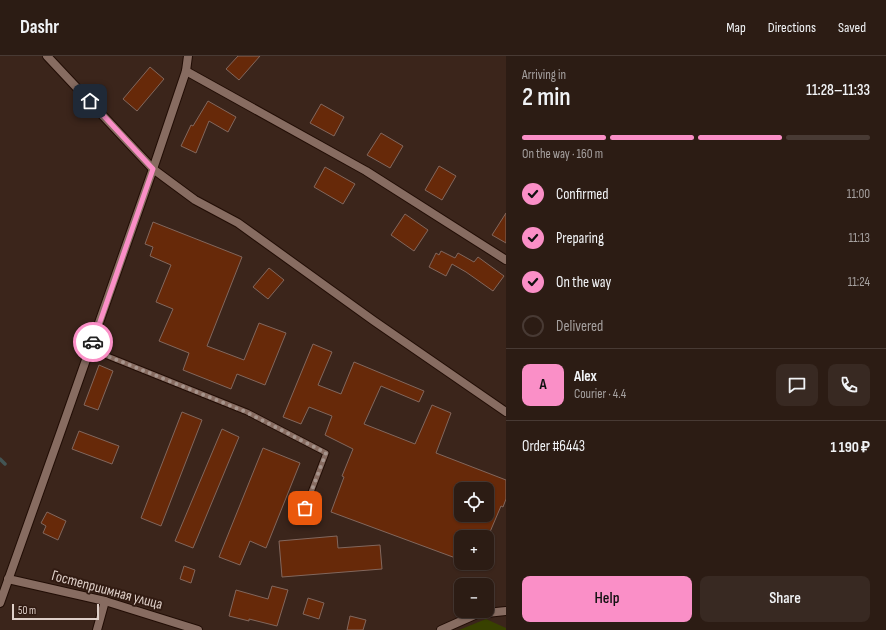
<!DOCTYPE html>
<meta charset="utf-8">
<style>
:root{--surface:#2c1c14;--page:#382922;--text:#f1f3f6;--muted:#a6a1a0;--line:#483a34;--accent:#fa8fc7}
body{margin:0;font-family:"Sofia Sans Condensed",sans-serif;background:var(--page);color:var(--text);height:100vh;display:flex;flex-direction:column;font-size:15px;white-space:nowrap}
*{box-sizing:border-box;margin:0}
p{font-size:13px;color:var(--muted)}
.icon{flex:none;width:22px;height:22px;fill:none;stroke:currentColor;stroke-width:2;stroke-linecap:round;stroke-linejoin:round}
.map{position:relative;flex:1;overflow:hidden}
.panel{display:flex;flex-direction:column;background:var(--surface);width:380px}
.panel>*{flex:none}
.buttons{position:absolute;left:454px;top:426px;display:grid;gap:8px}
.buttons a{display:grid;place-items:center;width:40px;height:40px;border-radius:8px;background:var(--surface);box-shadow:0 1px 3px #0004,0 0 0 1px var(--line);font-size:20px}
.scale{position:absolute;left:12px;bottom:10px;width:87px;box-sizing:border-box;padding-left:4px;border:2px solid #dfd0c9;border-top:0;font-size:11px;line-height:14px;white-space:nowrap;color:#dfd0c9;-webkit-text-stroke:3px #311b12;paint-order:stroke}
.pin{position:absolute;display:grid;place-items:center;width:34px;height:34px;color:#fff;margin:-17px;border-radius:8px;box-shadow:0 2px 6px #0006}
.courier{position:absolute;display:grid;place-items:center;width:40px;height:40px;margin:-20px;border:3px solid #fa8fc7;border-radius:50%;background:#fff;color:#222;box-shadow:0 1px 5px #0007}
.overview em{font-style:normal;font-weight:600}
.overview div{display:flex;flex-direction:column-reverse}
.overview{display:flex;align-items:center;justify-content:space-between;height:68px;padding:0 16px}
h1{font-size:26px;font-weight:600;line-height:30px}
.bar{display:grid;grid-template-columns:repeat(4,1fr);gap:6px 4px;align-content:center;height:48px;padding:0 16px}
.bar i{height:5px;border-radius:3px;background:var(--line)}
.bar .current{background:var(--accent)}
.bar p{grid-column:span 4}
.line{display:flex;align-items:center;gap:10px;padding:0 16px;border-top:1px solid var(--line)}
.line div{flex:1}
.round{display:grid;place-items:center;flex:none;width:42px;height:42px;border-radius:8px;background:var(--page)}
ol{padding:0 16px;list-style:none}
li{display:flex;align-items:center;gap:12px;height:44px}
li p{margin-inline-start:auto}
li .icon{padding:4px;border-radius:50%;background:var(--accent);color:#111;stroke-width:4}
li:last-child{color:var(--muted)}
li i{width:22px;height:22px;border:2px solid var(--line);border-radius:50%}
.action{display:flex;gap:8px;margin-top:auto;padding:8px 16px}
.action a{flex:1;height:46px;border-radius:8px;background:var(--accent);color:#111;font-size:16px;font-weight:600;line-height:46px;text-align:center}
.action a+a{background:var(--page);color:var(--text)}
header{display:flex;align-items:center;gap:24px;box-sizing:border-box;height:56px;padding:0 20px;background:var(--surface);border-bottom:1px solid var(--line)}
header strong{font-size:19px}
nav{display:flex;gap:22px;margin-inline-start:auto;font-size:14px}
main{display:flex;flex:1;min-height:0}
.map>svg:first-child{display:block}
</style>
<header>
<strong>Dashr</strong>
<nav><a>Map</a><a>Directions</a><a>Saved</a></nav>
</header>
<main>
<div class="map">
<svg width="506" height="574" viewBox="0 0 506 574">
<rect width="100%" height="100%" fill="#3b251b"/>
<polygon fill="#384100" points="486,563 506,572 506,574 459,574"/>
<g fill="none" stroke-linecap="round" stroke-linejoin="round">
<polyline stroke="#435554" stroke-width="3.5" points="0,403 5,408"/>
</g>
<g fill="#672909" stroke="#82675d" fill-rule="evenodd">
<polygon points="238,0 260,0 239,24 226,13"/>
<polygon points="150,11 164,23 137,55 123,43"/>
<polygon points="208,45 236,61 228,76 209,65 196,97 181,90 191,69 193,70"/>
<polygon points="321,48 344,61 334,80 310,67"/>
<polygon points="381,77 403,90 390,112 367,99"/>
<polygon points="439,110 456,120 442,144 425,134"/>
<polygon points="325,111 355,128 343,148 314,131"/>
<polygon points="506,157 506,187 492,179"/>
<polygon points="405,158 428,174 414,195 391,179"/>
<polygon points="153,166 242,201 207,290 244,304 259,267 286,277 265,329 237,318 231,333 183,314 189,297 159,285 173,253 156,246 171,209 150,200 153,191 145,188"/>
<polygon points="441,195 455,202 458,197 474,206 478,201 504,220 493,235 466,216 452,208 446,220 429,211 436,197 439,199"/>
<polygon points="269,212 284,224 268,243 253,231"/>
<path d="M313,288L332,296L318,329L341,338L354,306L424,335L419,346L381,330L364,368L415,388L432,349L451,357L436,397L506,424V443L503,451L501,450L487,483V481H461V504L331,456L344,421L342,420L353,393L325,379L332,360L309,351L301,368L283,361ZM461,433H487V459H461Z"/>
<polygon points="99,309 113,315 98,354 84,349"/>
<polygon points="182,356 202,364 161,470 141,462"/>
<polygon points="222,373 239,381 193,492 175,485"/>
<polygon points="79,375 119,390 112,408 72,393"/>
<polygon points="263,392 300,407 266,492 250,485 240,509 219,501"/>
<polygon points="47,456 66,465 58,484 43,477 46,470 41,467"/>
<polygon points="337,480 338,492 380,489 382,513 282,521 279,485"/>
<polygon points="184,510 195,514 191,527 180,523"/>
<polygon points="272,530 288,534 277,570 249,563 249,565 229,560 236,534 268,543"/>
<polygon points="308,542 324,547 319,563 303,558"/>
<polygon points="350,560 366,564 363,574 347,574"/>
</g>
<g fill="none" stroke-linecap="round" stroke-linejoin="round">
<defs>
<polyline id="lane" points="90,293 247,356 326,397 300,465"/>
<g id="street">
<polyline points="47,0 153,113 195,144 238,167 374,265 506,356"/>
<polyline points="186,15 366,115 506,204"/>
<polyline points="8,523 105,545 198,574"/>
<polyline points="0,547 61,375 153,113 186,15 188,0"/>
<polyline points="97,574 105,545"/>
<polyline points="441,574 477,558 506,555"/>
</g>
</defs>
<use href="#lane" stroke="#210d05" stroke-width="7"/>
<use href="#street" stroke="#210d05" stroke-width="10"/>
<use href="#lane" stroke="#876c61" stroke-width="5"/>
<use href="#street" stroke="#876c61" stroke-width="8"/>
</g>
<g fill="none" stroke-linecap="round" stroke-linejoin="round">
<polyline stroke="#a6948c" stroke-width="4" stroke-dasharray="0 7.2" points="93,286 90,293 246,356 326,397 305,452"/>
<polyline stroke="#fa8fc7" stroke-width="5" points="90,45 153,113 93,286"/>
</g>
<g text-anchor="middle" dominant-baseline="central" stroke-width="4" stroke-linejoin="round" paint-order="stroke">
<g font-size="15" fill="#dfd0c9" stroke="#311b12">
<text transform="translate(107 534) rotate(15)">Гостеприимная улица</text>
</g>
</g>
</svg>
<div class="buttons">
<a><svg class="icon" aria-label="locate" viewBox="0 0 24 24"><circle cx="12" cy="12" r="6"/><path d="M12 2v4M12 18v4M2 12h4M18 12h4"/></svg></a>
<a>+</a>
<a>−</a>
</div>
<div class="scale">50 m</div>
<div class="pin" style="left:305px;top:452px;background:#ea580c"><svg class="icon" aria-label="bag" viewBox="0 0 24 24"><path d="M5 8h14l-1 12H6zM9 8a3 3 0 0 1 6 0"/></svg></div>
<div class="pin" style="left:90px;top:45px;background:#1f2937"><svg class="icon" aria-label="home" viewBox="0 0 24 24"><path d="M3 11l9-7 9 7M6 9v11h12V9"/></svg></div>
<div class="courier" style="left:93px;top:286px"><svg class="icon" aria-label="car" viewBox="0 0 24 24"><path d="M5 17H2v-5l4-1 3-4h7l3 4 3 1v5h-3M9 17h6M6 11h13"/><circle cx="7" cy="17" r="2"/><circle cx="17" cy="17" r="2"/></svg></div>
</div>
<section class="panel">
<div class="overview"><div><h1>2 min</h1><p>Arriving in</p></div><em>11:28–11:33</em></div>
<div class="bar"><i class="current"></i><i class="current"></i><i class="current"></i><i></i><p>On the way · 160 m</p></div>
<ol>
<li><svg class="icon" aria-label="check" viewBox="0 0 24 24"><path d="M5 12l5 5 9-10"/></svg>Confirmed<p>11:00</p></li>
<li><svg class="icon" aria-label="check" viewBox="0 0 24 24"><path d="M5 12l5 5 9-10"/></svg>Preparing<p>11:13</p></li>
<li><svg class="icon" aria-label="check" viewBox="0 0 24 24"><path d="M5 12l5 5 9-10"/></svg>On the way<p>11:24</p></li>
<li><i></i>Delivered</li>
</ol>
<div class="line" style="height:72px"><b class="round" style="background:var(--accent);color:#111">A</b><div><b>Alex</b><p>Courier · 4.4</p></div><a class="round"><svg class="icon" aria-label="chat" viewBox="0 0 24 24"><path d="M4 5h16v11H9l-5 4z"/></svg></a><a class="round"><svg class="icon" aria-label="phone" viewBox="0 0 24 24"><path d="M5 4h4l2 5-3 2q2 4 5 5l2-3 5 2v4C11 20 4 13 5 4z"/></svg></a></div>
<div class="line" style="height:52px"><div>Order #6443</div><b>1 190 ₽</b></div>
<div class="action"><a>Help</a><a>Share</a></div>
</section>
</main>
